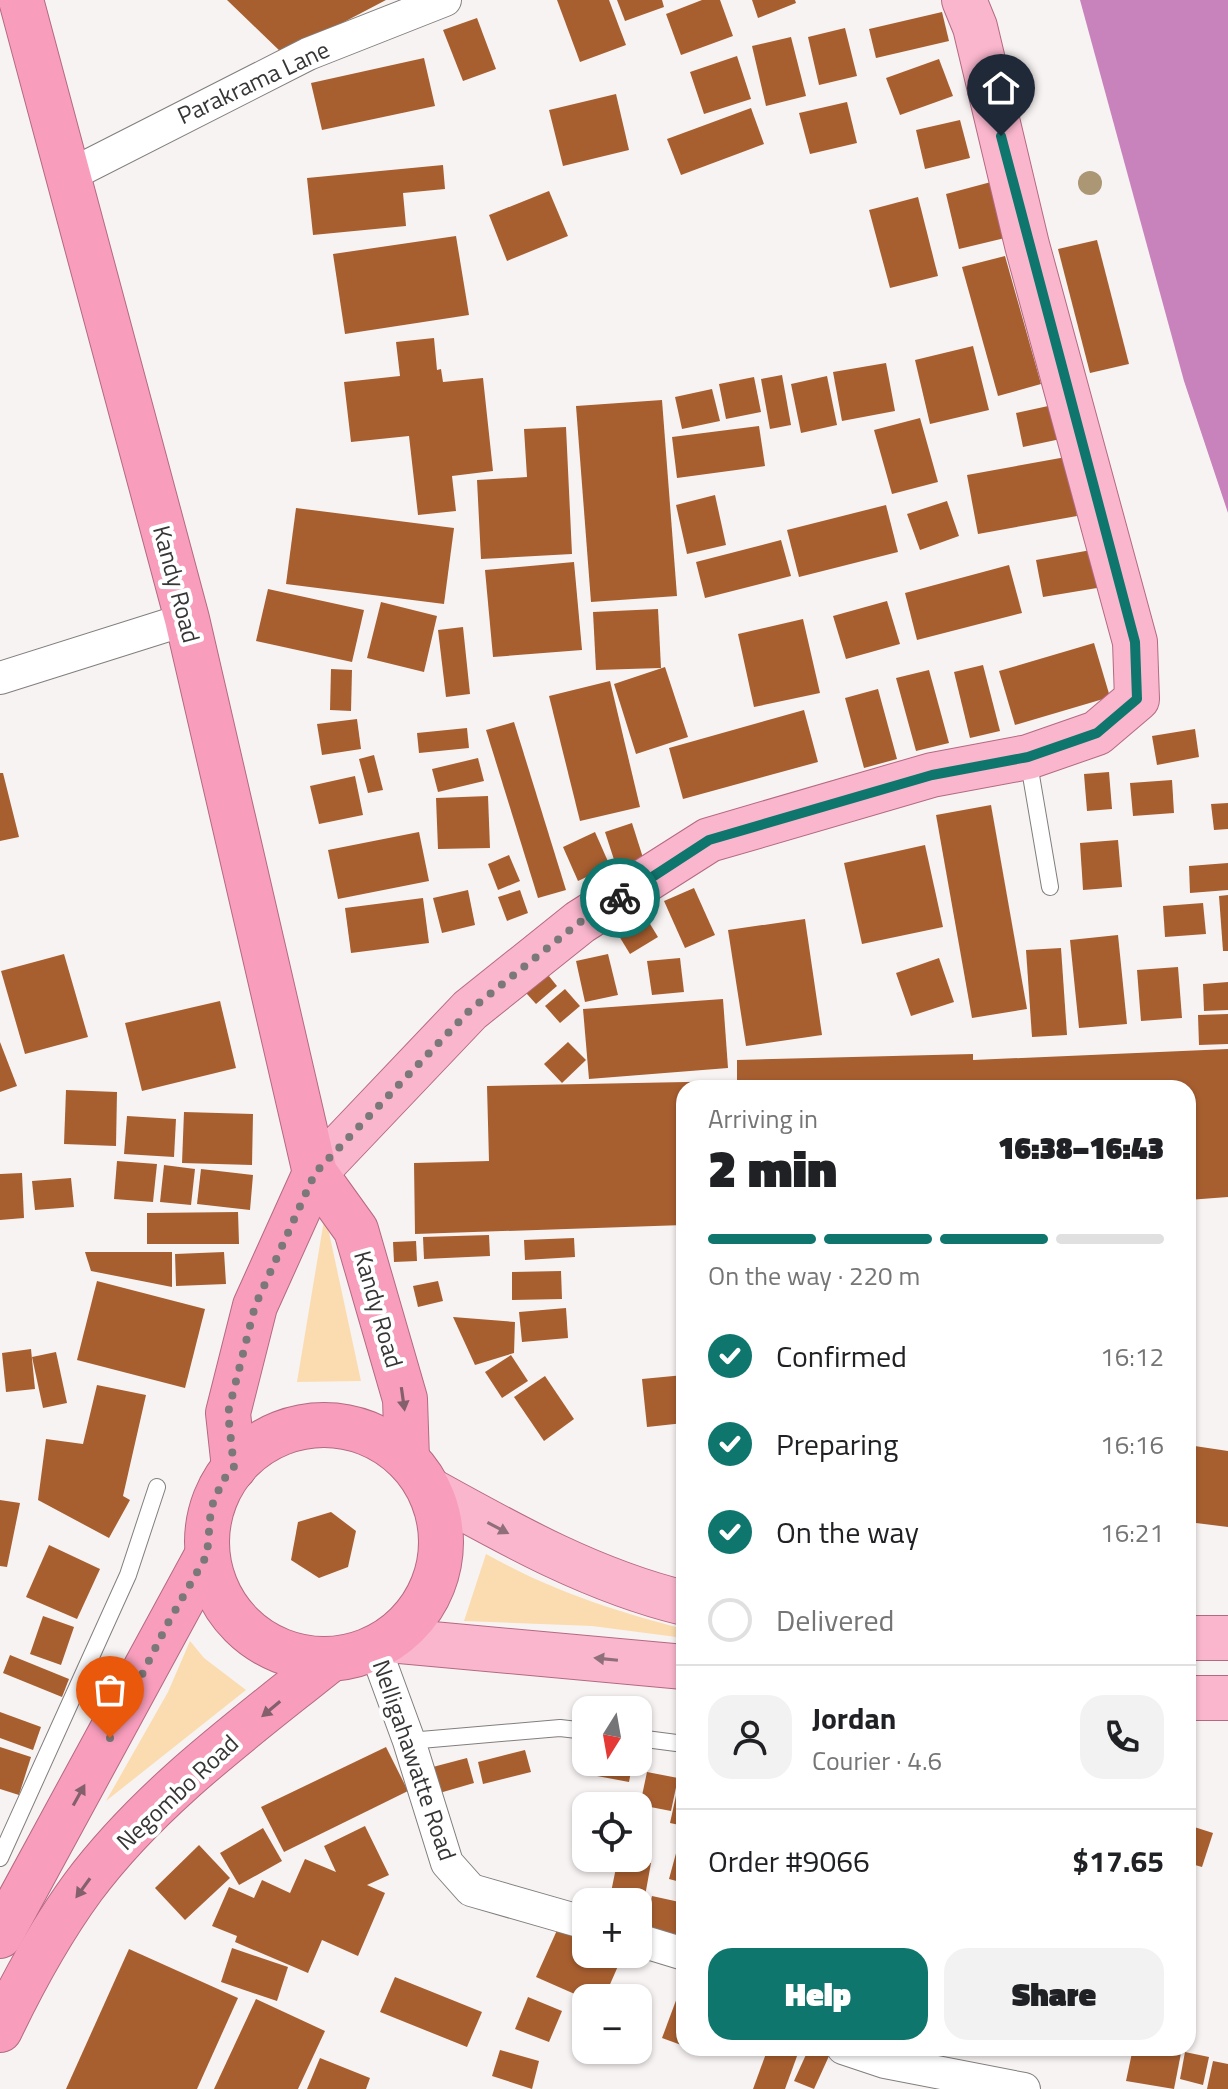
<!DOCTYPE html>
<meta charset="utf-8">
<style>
:root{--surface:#fff;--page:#f2f2f2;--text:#202124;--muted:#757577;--line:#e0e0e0;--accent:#0f766e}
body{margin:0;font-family:"Titillium Web",sans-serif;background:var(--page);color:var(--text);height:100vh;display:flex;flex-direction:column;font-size:30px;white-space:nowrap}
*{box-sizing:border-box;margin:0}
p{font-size:26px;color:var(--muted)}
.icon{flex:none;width:44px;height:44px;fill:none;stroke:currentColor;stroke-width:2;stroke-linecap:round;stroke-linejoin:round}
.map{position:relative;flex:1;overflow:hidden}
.panel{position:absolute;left:676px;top:1080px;width:520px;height:976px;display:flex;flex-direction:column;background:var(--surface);border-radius:24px;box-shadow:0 2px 6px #0004}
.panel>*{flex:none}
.needle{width:52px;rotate:191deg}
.controls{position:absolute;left:572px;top:1696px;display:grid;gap:16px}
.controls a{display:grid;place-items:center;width:80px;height:80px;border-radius:16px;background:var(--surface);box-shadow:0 2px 6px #0004;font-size:40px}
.pin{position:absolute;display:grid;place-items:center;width:68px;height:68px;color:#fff;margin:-82px -34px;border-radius:50% 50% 50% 0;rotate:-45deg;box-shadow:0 0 8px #0007}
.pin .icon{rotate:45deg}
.courier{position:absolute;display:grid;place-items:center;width:80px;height:80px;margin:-40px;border:6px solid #0f766e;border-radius:50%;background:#fff;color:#222;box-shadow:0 2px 10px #0007}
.headline em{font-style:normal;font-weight:800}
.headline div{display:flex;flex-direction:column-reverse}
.headline{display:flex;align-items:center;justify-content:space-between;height:136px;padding:0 32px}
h1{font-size:52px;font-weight:800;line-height:60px}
.bar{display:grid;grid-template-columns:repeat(4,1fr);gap:12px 8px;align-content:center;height:96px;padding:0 32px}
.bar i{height:10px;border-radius:6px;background:var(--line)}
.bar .selected{background:var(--accent)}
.bar p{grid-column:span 4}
.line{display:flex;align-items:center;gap:20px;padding:0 32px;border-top:2px solid var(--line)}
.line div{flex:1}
.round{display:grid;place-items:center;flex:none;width:84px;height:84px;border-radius:24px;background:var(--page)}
ol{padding:0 32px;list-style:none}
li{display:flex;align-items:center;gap:24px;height:88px}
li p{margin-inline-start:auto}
li .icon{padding:8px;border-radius:50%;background:var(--accent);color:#fff;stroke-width:4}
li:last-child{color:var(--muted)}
li i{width:44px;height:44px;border:4px solid var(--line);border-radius:50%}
.button{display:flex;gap:16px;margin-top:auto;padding:16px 32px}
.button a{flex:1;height:92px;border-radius:24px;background:var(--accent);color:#fff;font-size:32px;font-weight:800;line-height:92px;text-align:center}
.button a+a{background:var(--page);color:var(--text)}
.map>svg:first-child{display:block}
</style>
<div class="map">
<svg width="1228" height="2089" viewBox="0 0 1228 2089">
<rect width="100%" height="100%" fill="#f7f3f2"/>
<g fill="#fbdcb0">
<polygon points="325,1214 361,1381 297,1382"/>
<path d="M486,1554C550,1590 613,1611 684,1629V1638L592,1626L464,1621Z"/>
<polygon points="190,1641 204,1658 246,1690 106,1801 168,1692"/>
</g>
<polygon fill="#c983bc" points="1080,0 1228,0 1228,513 1184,381"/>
<g fill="#a85f30">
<polygon points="227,0 386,0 283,54"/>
<polygon points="557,0 609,0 626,45 580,62"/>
<polygon points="617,0 662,0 664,7 625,21"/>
<polygon points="702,0 720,0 733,36 681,55 666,14"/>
<polygon points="752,0 795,0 796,3 758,18"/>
<polygon points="942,12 949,41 876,58 869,29"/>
<polygon points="477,18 496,69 463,81 443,30"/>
<polygon points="845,28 857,76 819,85 808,37"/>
<polygon points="791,37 806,96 766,106 752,46"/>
<polygon points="737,56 751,99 704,114 690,72"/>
<polygon points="424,58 435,106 322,130 311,83"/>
<polygon points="939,59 953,96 900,115 886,78"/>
<polygon points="616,94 629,150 563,166 549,110"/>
<polygon points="847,102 857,143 810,154 799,113"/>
<polygon points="751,108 764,144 681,175 667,139"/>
<polygon points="960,120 970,158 925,169 916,130"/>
<polygon points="443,165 445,189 403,193 406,226 313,235 307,178"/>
<polygon points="991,182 1005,238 959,249 946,194"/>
<polygon points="549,191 568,236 507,261 489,215"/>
<polygon points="918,197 938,276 890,288 869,210"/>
<polygon points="456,236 469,315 345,334 333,254"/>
<polygon points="1097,240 1129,364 1090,373 1058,249"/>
<polygon points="1005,256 1041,384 998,396 962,267"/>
<polygon points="434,338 437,370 441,369 443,382 483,378 493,471 452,476 456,511 418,515 409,436 351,442 344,382 400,376 396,342"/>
<polygon points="973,346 989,410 930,424 915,360"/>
<polygon points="886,363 895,411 842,421 833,372"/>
<polygon points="782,375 791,425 770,429 761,379"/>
<polygon points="827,376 837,425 801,433 791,384"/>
<polygon points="754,377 761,412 726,419 719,384"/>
<polygon points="712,389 720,421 682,429 675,397"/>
<polygon points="662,400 677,596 591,602 576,406"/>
<polygon points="1062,403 1070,437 1023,447 1016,413"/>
<polygon points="920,418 938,482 892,494 874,430"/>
<polygon points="759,426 765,466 677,478 672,437"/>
<polygon points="566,427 572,554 481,559 477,480 527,477 524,429"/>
<polygon points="1066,457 1077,516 978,534 967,475"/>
<polygon points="715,495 726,545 687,554 676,505"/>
<polygon points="947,501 959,536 920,550 907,514"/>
<polygon points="886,505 898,552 799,577 787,530"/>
<polygon points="296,508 454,528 444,604 286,584"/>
<polygon points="781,540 791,576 705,598 696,562"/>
<polygon points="1102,548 1109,586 1043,597 1036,560"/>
<polygon points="574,562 582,650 493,657 485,570"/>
<polygon points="1009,565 1022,613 917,640 905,593"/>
<polygon points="268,589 364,610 352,662 256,641"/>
<polygon points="887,601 900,644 846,659 833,616"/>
<polygon points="381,602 437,616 424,672 367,658"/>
<polygon points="658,609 661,668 596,670 593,612"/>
<polygon points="803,619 820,693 754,707 738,634"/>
<polygon points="463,627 470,694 446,697 438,630"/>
<polygon points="1094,643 1110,697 1015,725 999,671"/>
<polygon points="983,665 1000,731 970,738 954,672"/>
<polygon points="665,667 688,737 636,754 614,684"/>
<polygon points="331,669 352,670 351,711 330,710"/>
<polygon points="929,670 949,743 916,751 896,678"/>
<polygon points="610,681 640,807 580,821 549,696"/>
<polygon points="878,689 897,759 864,768 845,698"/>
<polygon points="804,710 818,762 683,799 669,748"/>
<polygon points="357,719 361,749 322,755 317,724"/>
<polygon points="514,722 566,890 538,898 486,730"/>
<polygon points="467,728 469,748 419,753 417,733"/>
<polygon points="1195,729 1199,757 1157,765 1152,736"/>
<polygon points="374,755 383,790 368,793 359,759"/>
<polygon points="478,758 484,781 438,792 432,769"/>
<polygon points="1109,772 1112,809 1087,811 1084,774"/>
<polygon points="0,773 3,773 19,837 0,841"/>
<polygon points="355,776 363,815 319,824 310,786"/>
<polygon points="1172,780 1174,813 1133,816 1130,783"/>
<polygon points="488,796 490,848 438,849 436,798"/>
<polygon points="1228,803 1228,829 1214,830 1211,804"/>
<polygon points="991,805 1027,1009 972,1018 936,815"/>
<polygon points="632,823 645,864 618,872 605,832"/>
<polygon points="419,832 429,881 338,899 328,850"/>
<polygon points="595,832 610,866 578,881 563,847"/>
<polygon points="1118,840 1122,887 1083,890 1080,843"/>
<polygon points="925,845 943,927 862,944 844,863"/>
<polygon points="509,855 520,881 498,890 488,864"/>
<polygon points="1228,863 1228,890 1190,893 1189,866"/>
<polygon points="694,888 715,935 685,948 664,901"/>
<polygon points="468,890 475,925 442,933 433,898"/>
<polygon points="520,890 528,913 507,921 498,897"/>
<polygon points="1228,895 1228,951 1223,951 1219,896"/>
<polygon points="423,898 429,943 351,953 345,908"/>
<polygon points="636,901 658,937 630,954 608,918"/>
<polygon points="1203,903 1206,934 1165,937 1163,906"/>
<polygon points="805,919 822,1035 746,1046 728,930"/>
<polygon points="1118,935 1127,1024 1079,1028 1070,940"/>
<polygon points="1061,948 1067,1035 1032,1037 1026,950"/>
<polygon points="64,954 88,1037 25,1054 1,971"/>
<polygon points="608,954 618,995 585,1002 576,961"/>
<polygon points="680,958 684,992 652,995 647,961"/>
<polygon points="939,958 954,1002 911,1016 896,973"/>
<polygon points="540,965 557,986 536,1004 518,984"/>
<polygon points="1178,967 1182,1018 1141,1021 1137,970"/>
<polygon points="1228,982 1228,1010 1204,1011 1203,984"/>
<polygon points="565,989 580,1006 560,1023 545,1006"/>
<polygon points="723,999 728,1068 589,1079 583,1009"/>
<polygon points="220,1001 236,1068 142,1091 125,1023"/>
<polygon points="1228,1014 1228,1044 1199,1045 1198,1015"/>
<polygon points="0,1042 17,1086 0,1092"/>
<polygon points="568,1042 586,1060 562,1083 544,1064"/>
<polygon points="1228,1049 1228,1197 1188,1200 1188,1088 684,1088 684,1225 415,1234 414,1163 489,1161 487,1086 737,1081 737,1060 973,1054 973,1060"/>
<polygon points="66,1090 117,1092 116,1146 64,1144"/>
<polygon points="184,1112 253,1114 252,1165 182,1163"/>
<polygon points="127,1116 176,1119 174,1157 124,1154"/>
<polygon points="117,1161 157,1164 153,1202 114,1199"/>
<polygon points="164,1165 195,1169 191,1205 160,1202"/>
<polygon points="201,1169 253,1175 250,1210 197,1204"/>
<polygon points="22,1173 24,1218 0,1220 0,1174"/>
<polygon points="71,1178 74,1207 35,1210 32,1181"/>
<polygon points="238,1212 239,1244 147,1244 147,1213"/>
<polygon points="489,1235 490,1256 424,1259 423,1237"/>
<polygon points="574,1238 575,1257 525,1260 524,1240"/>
<polygon points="416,1241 417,1261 394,1262 393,1242"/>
<polygon points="85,1252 172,1252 172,1287 91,1271"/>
<polygon points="224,1252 226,1284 176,1286 175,1254"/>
<polygon points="561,1271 562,1299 512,1300 512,1272"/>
<polygon points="97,1281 205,1309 185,1388 77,1360"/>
<polygon points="438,1281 443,1301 418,1307 413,1286"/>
<polygon points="566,1308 568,1338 522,1342 519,1312"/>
<polygon points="453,1317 515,1322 514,1353 475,1365"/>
<polygon points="31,1349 35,1389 6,1392 2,1353"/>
<polygon points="56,1352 67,1403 43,1408 32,1357"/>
<polygon points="511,1355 528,1381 502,1398 485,1372"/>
<polygon points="684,1375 684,1423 647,1427 642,1379"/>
<polygon points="545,1376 574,1419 544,1441 514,1397"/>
<polygon points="97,1385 146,1395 123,1496 130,1500 109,1538 38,1500 46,1439 83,1444"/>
<polygon points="1188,1445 1228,1451 1228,1527 1188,1522"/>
<polygon points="0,1500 20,1503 7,1567 0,1566"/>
<polygon points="331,1512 356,1531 348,1567 319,1578 291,1560 298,1522"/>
<polygon points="49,1545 100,1569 77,1619 26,1597"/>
<polygon points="43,1616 74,1627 61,1665 30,1654"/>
<polygon points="10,1655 69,1679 62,1697 3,1673"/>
<polygon points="0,1712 41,1727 33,1750 0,1738"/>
<polygon points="0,1747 31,1757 19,1795 0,1789"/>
<polygon points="386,1747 408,1791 284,1852 261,1807"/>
<polygon points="525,1750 531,1772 483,1784 478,1762"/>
<polygon points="467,1758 474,1783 436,1794 429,1768"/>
<polygon points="600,1762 632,1766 629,1782 597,1776"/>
<polygon points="647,1772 678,1778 671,1811 640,1805"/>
<polygon points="681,1773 684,1774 684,1826 670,1823"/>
<polygon points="1188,1825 1213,1833 1202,1867 1188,1863"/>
<polygon points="365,1826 389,1875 367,1885 385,1893 358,1956 322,1940 308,1973 235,1942 237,1936 212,1926 229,1887 254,1898 262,1880 290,1893 305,1859 336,1872 324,1846"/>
<polygon points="263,1828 282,1861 239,1885 220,1853"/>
<polygon points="199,1845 230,1878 185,1920 155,1888"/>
<polygon points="678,1846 684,1848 684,1883 669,1879"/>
<polygon points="618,1858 651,1863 641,1918 638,1902 609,1902"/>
<polygon points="652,1896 684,1903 684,1936 645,1927"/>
<polygon points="558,1928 586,1941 586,1954 622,1957 604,1998 586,1999 536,1977"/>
<polygon points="232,1948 288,1967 277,2001 221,1982"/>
<polygon points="129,1949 238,1998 197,2089 66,2089"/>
<polygon points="395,1977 482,2012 467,2047 380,2012"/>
<polygon points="684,1979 684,2046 662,2038"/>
<polygon points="528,1997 562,2011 549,2042 515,2029"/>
<polygon points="256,1999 325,2031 298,2089 214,2089"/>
<polygon points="768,2048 800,2048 785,2089 753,2089"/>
<polygon points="809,2048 829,2056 814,2089 794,2081"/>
<polygon points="1133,2048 1182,2048 1174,2089 1126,2081"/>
<polygon points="500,2050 539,2061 532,2089 492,2076"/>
<polygon points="1185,2052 1209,2057 1203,2085 1180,2079"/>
<polygon points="320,2058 370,2078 366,2089 307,2089"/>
<polygon points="1213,2061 1228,2064 1228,2089 1207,2089"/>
</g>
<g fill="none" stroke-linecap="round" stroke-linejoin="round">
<defs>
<g id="service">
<polyline points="1028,758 1050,887"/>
<polyline points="638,1738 684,1744"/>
<polyline points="409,1741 560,1728 586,1731"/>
<polyline points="0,1858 128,1575 157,1487"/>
</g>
<g id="minor">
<polyline points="68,176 308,54 445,0"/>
<polyline points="0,678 187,619"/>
<polyline points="375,1648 409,1741 447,1863 471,1890 586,1923"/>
<polyline points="638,1940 684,1954"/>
<polyline points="843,2048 885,2062 1024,2089"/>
</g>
<g id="primary">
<polyline points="315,1173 470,1010 580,922 709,840 932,775 1028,757 1097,733 1137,699 1135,642 1027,245 975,27 964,0"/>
<path d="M430,1490C511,1535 593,1581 684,1603"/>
<polyline points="1188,1638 1228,1638"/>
<polyline points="389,1640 684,1667"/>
<polyline points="1188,1698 1228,1698"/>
</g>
<g id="trunk">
<polyline points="21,0 187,619 315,1173 356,1230 405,1399 407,1459"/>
<circle cx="324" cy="1542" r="117"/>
<polyline points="234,1468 228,1413 255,1306 315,1173"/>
<polyline points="0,1936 207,1555"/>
<path d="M0,2030C24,1980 50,1932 83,1887C150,1797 244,1729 331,1659"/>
</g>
</defs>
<use href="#service" stroke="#827e7d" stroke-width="18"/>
<use href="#minor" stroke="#827e7d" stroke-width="34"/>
<use href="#primary" stroke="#b46982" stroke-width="46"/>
<use href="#trunk" stroke="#b46982" stroke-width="46"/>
<use href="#service" stroke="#fff" stroke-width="16"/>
<use href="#minor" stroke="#fff" stroke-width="32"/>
<use href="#primary" stroke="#fab6cd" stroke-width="44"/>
<use href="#trunk" stroke="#f89ebc" stroke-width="44"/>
</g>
<circle fill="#ab9774" cx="1090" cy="183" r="12"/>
<defs><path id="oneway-solid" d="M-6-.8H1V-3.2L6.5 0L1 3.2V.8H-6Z" transform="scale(2)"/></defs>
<g fill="#84606c">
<use href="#oneway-solid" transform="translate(403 1399) rotate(82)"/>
<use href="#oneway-solid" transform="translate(271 1709) rotate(140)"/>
<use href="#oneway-solid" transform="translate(79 1795) rotate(-61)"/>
<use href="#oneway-solid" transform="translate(83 1888) rotate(126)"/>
</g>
<g fill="#8f707a">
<use href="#oneway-solid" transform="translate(498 1528) rotate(28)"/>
<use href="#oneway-solid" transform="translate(606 1659) rotate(-174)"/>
</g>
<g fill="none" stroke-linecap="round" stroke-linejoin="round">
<polyline stroke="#7a7878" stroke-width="8" stroke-dasharray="0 14.4" points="110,1738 168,1623 207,1555 211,1508 223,1480 234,1468 228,1413 255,1306 315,1173 470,1010 580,922 620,898"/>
<polyline stroke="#0f766e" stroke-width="10" points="620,898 709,840 932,775 1028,757 1097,733 1137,699 1135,642 1001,136"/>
</g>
<g text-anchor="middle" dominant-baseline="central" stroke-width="8" stroke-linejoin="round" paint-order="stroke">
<g font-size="24" fill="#373636" stroke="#fff">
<text transform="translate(253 82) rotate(-25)">Parakrama Lane</text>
<text transform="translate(177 584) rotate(75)">Kandy Road</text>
<text transform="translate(379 1309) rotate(74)">Kandy Road</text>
<text transform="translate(415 1760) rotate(71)">Nelligahawatte Road</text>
<text transform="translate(177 1792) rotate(-43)">Negombo Road</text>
</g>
</g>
</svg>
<div class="controls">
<a><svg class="needle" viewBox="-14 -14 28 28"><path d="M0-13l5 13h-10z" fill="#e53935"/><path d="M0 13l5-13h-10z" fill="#757577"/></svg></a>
<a><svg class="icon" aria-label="locate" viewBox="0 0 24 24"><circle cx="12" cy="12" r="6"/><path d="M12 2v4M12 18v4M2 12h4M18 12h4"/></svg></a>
<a>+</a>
<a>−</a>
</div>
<div class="pin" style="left:110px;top:1738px;background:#ea580c"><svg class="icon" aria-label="bag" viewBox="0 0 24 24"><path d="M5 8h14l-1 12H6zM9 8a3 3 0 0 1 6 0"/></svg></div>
<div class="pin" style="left:1001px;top:136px;background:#1f2937"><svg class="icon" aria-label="home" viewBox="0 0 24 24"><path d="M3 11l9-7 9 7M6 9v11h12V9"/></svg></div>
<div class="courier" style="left:620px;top:898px"><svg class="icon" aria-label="bike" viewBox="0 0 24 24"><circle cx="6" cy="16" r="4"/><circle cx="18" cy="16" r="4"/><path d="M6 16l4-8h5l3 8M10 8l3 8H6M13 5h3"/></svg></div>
<section class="panel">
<div class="headline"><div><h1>2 min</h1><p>Arriving in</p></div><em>16:38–16:43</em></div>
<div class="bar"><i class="selected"></i><i class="selected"></i><i class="selected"></i><i></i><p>On the way · 220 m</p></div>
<ol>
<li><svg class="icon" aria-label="check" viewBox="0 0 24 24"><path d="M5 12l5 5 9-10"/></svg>Confirmed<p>16:12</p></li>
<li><svg class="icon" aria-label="check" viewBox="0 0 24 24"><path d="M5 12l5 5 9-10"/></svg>Preparing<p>16:16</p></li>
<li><svg class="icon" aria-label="check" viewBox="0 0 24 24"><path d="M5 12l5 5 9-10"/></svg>On the way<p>16:21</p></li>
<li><i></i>Delivered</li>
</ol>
<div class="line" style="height:144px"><a class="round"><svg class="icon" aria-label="person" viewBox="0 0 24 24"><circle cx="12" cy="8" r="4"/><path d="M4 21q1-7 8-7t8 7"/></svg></a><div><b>Jordan</b><p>Courier · 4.6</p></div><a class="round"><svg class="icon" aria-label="phone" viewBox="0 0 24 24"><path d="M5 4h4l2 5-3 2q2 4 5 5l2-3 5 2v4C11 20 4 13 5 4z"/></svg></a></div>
<div class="line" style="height:104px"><div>Order #9066</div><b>$17.65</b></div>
<div class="button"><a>Help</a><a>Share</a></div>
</section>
</div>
